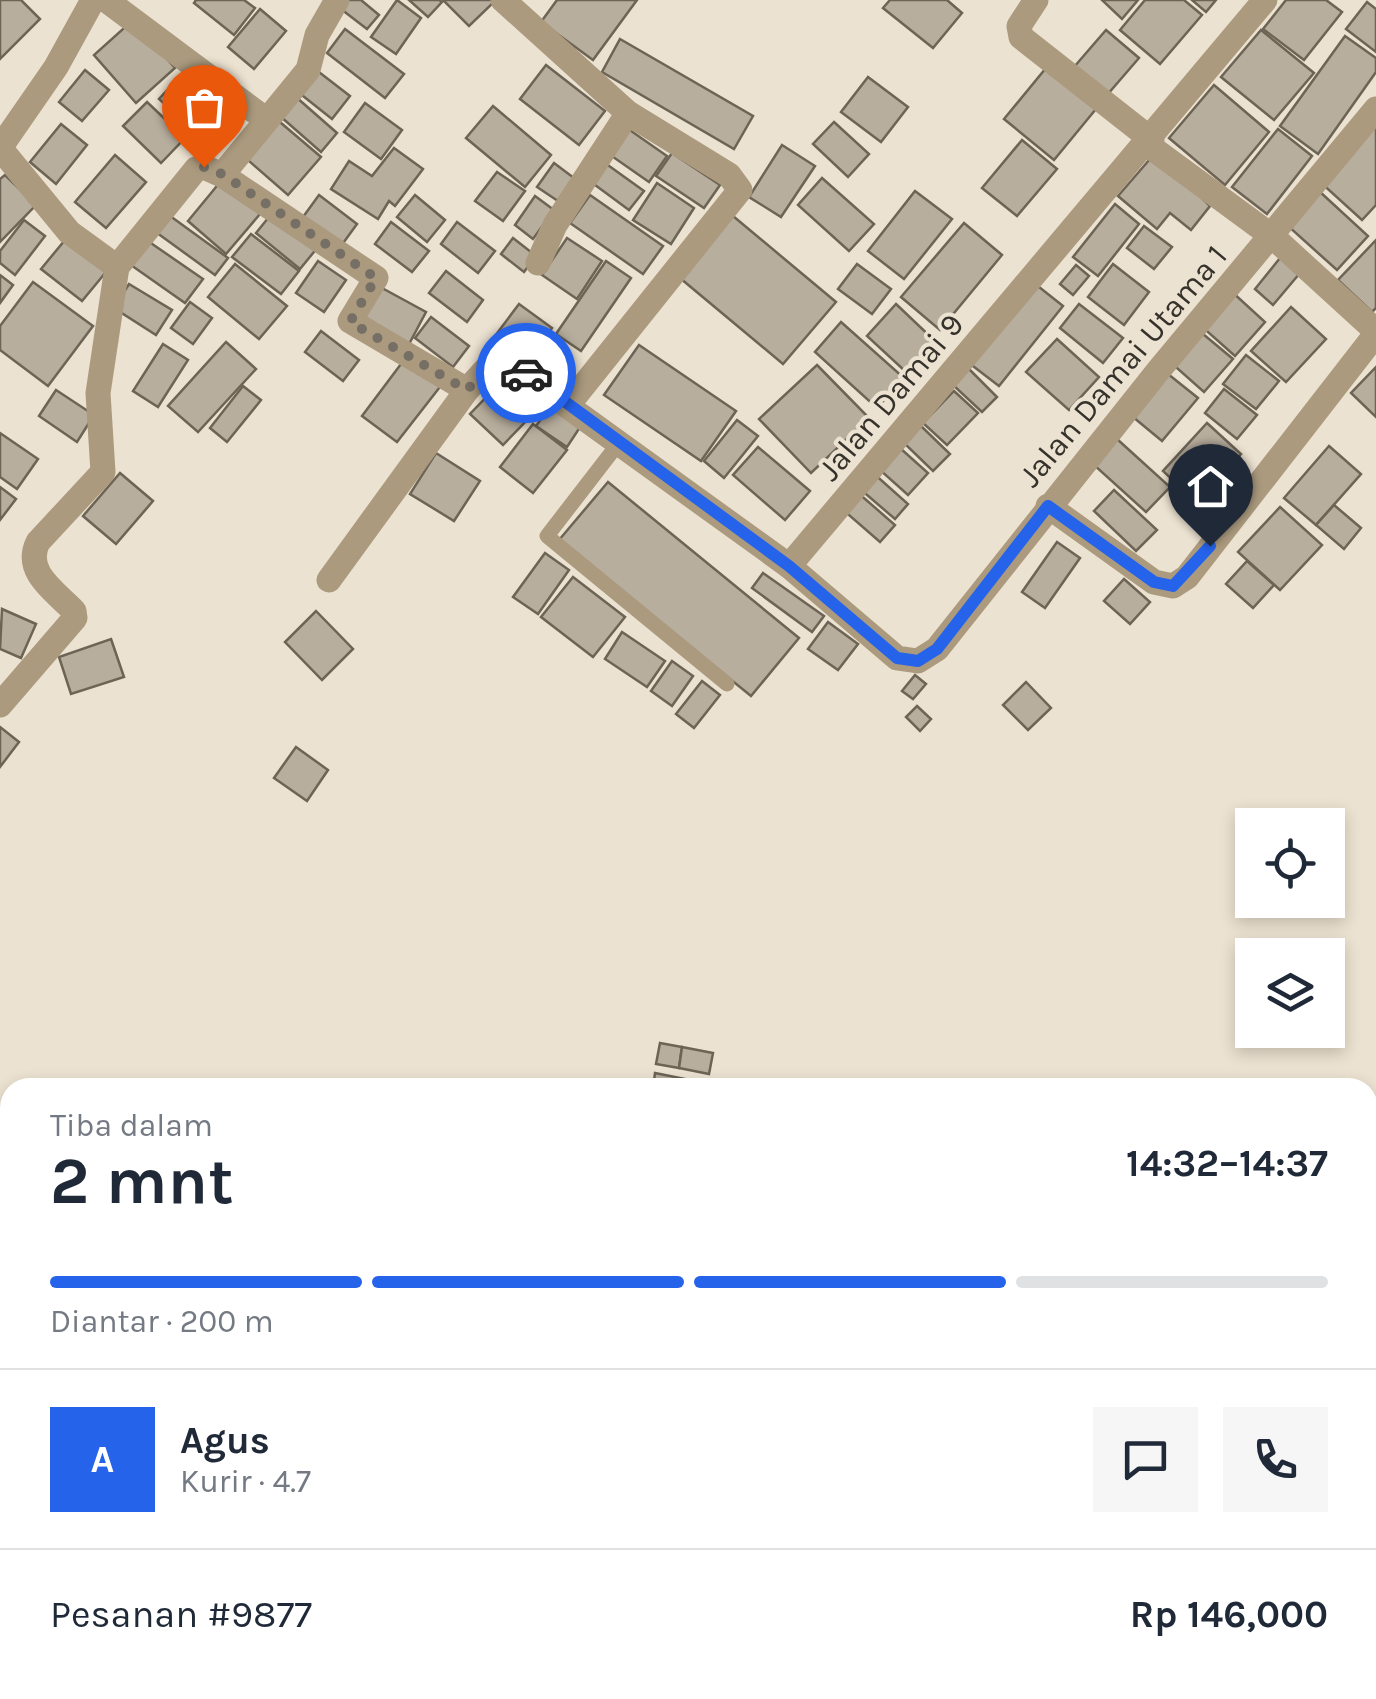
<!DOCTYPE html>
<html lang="id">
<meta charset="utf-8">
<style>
:root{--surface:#fff;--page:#f6f6f7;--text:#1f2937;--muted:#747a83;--line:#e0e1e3;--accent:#2563eb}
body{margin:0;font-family:Karla,sans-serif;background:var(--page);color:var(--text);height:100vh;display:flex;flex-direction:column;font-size:38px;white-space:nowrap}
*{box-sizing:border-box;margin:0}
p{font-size:32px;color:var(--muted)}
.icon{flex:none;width:55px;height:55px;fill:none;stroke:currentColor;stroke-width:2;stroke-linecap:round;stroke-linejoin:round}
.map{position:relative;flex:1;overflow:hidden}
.drawer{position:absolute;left:0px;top:1078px;width:1378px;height:622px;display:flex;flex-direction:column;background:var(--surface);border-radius:30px 30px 0 0;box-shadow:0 5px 15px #0003}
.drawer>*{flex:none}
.controls{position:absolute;left:1235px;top:808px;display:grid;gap:20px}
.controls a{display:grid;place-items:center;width:110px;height:110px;border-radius:0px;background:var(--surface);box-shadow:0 5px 15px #0003;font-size:50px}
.pin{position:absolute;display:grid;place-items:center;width:85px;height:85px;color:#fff;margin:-102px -42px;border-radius:50% 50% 50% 0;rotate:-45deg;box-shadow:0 0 10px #0007}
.pin .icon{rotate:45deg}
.courier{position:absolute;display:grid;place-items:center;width:100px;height:100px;margin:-50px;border:8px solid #2563eb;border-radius:50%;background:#fff;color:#222;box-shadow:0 2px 12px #0007}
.head em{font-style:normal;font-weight:700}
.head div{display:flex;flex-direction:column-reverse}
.head{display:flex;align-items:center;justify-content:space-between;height:170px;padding:0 50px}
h1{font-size:65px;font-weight:700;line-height:75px}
.bar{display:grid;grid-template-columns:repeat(4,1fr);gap:15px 10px;align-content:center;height:120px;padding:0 50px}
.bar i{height:12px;border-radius:8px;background:var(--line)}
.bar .on{background:var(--accent)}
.bar p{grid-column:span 4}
.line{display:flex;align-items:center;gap:25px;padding:0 50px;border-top:2px solid var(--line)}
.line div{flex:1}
.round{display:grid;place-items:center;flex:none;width:105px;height:105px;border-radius:0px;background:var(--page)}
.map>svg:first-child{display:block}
</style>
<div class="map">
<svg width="1376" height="1699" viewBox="0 0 1376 1699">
<rect width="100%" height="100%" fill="#ece2d1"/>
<g fill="#b8ae9e" stroke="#6d6455" stroke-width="2.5">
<polygon points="0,0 21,0 40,19 0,59"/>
<polygon points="196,0 244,0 255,8 234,35 194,3"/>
<polygon points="342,0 361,0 379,15 367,29 337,6"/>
<polygon points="397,0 421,18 396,54 371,37"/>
<polygon points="409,0 439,0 442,2 428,17"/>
<polygon points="443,0 496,0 469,26"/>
<polygon points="557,0 637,0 593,60 541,22"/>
<polygon points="890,0 947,0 962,13 933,48 883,8"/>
<polygon points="1102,0 1138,0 1122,19"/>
<polygon points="1145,0 1184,0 1202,15 1160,64 1120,30"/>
<polygon points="1192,0 1216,0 1206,12"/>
<polygon points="1286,0 1326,0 1342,12 1304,60 1263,29"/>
<polygon points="1367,2 1376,9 1376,52 1346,29"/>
<polygon points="260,9 286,31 254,69 228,47"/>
<polygon points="133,20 175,68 136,103 94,55"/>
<polygon points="345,29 404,74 385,98 327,53"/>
<polygon points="1106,30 1139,58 1107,95 1074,67"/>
<polygon points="1261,30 1314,73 1274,120 1221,77"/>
<polygon points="1345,36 1376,58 1376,72 1318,154 1280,126"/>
<polygon points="620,39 753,116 734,149 602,72"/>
<polygon points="546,65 605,111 579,145 520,99"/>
<polygon points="188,68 233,109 204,140 159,99"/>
<polygon points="1046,68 1096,109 1054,160 1004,119"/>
<polygon points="315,69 350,96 332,119 298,92"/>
<polygon points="85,70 109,90 82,121 59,102"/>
<polygon points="868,77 908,107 881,142 841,112"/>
<polygon points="1214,85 1269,132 1225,185 1169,138"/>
<polygon points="296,97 337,133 321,152 280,116"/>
<polygon points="147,102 185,138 161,163 123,126"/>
<polygon points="365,103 402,130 381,159 344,132"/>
<polygon points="493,106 551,155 525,187 466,138"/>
<polygon points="274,117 321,157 288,195 241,154"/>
<polygon points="834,122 869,154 848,177 813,144"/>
<polygon points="1376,122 1376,205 1362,220 1319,181"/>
<polygon points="61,124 87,145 56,184 30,162"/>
<polygon points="624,126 667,156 649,182 606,152"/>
<polygon points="1278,129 1312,156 1267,214 1232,187"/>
<polygon points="1022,140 1057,169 1017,216 982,188"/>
<polygon points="782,145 815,166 781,217 749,197"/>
<polygon points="394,148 423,169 395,206 389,201 378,219 331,189 349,161 372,176"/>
<polygon points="1156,152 1210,206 1191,230 1170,213 1157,229 1118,196"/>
<polygon points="672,153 720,185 704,208 656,176"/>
<polygon points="115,155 146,182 106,228 75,202"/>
<polygon points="554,163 574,178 558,201 537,187"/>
<polygon points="605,163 644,191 629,210 591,182"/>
<polygon points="497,172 525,191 503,221 475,201"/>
<polygon points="5,175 36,205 0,242 0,179"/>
<polygon points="822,178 874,224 849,251 798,205"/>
<polygon points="221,181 260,214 226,254 188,221"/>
<polygon points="657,183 694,208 671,244 633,220"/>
<polygon points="915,191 952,219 904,279 868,251"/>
<polygon points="1319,191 1368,236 1337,270 1288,226"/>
<polygon points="319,195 357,224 341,246 303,217"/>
<polygon points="415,195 445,220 427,242 397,217"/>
<polygon points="590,195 663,246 643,274 570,223"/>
<polygon points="535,196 554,210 533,239 515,225"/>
<polygon points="1115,204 1139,224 1098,276 1073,257"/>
<polygon points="273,212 318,247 300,269 256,233"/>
<polygon points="166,213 228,258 215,275 153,230"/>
<polygon points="733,216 836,302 783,364 680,278"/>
<polygon points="24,220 45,236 15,275 0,263 0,251"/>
<polygon points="391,222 429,251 412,272 375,244"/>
<polygon points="457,222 495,251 478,273 441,244"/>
<polygon points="964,223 1002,255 940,330 901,297"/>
<polygon points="1144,226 1172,247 1154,269 1127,248"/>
<polygon points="251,234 299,271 281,294 232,257"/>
<polygon points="513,238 536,256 524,272 501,254"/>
<polygon points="567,238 602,261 577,299 542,275"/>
<polygon points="145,239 203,279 185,303 128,263"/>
<polygon points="65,240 106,272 82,301 41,269"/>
<polygon points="1376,240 1376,308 1372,312 1338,280"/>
<polygon points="1280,258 1300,273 1273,305 1255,289"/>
<polygon points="318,261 346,280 324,312 296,293"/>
<polygon points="606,261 631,278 581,351 556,334"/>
<polygon points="235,264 287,306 259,339 208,297"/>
<polygon points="857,264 891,289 872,314 838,289"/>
<polygon points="1113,264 1149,292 1124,325 1088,297"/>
<polygon points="1076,265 1089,276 1073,295 1060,284"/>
<polygon points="446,271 483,300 467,322 429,293"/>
<polygon points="0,275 13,285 0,303"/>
<polygon points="33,282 93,326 48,386 0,350 0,326"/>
<polygon points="1034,283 1063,306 999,386 969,363"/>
<polygon points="129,284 172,310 156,335 114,308"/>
<polygon points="382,288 426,312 408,346 362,319"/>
<polygon points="1231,291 1265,322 1235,356 1200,325"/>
<polygon points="190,302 212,318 193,344 171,328"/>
<polygon points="519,304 552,328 529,361 495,336"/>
<polygon points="896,304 935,341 906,372 867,336"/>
<polygon points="1079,304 1123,338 1103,363 1060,328"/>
<polygon points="1291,307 1326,339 1286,382 1251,351"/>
<polygon points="431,317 469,346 453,367 415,338"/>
<polygon points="841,322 904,378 877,408 815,352"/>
<polygon points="1197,329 1233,359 1204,392 1169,361"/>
<polygon points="321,331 359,360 343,381 305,352"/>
<polygon points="1057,339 1099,377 1069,410 1026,372"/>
<polygon points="226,342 256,369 198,432 168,406"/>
<polygon points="163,344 188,360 158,407 133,391"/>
<polygon points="639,345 736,411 701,461 604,395"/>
<polygon points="1246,355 1279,381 1256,409 1223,384"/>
<polygon points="407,356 443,383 397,442 362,416"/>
<polygon points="817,365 869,418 811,473 759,419"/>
<polygon points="1376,367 1376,417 1351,393"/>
<polygon points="969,369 997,397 982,412 953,385"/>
<polygon points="1163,370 1198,398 1162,441 1127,412"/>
<polygon points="516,372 540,393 527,407 503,386"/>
<polygon points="498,385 531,416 503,445 470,414"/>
<polygon points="243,386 261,400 227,442 210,428"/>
<polygon points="1224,389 1257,415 1237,439 1205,413"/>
<polygon points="56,390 94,415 77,442 39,416"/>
<polygon points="954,391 978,413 947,445 923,423"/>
<polygon points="555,400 584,421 567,447 536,426"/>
<polygon points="737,420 758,436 724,478 704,461"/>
<polygon points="1207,423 1241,454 1197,503 1163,471"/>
<polygon points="533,424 567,450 533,493 500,467"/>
<polygon points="921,426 950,454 933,471 904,443"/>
<polygon points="0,433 38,459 17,489 0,477"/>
<polygon points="1117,439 1170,487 1146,512 1094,465"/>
<polygon points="1329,446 1361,474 1316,525 1284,498"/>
<polygon points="758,447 810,491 785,520 733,475"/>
<polygon points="900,448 928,473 908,495 880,470"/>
<polygon points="436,453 480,481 454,521 410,494"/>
<polygon points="872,472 908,504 895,519 859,488"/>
<polygon points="120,473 153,501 116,544 83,516"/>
<polygon points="608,482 799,638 751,696 559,540"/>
<polygon points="0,487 16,499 0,520"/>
<polygon points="1114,490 1157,530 1136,551 1094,511"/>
<polygon points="857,492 895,525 880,542 842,509"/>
<polygon points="1334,505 1361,528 1344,549 1316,525"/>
<polygon points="1280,507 1322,545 1280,590 1238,552"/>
<polygon points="1057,542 1080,558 1045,608 1022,592"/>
<polygon points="545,553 569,570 538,614 513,597"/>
<polygon points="1247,561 1274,585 1253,608 1226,584"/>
<polygon points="763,573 824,616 812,632 752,588"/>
<polygon points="573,577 625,617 593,657 541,617"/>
<polygon points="1124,579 1150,602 1130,624 1104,601"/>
<polygon points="2,609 36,624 21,658 0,649"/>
<polygon points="316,611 353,649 322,680 285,642"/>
<polygon points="828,622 858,644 838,670 808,649"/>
<polygon points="622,632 665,661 647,687 605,659"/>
<polygon points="111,639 124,677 71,694 59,657"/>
<polygon points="672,661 693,676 672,706 651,691"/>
<polygon points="915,675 926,684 913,699 902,691"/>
<polygon points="702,681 720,695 694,728 676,714"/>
<polygon points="1026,682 1051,708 1028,730 1003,705"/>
<polygon points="917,706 931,719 920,731 906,717"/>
<polygon points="0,727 19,742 0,767"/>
<polygon points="296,747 328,770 307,801 274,778"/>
<polygon points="660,1043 682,1047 679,1068 656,1064"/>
<polygon points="682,1047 713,1053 709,1074 679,1068"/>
<polygon points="655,1073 700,1082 699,1088 653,1088"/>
</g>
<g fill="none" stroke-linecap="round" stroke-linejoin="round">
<g stroke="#ab9a7e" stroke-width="15">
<polyline points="618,444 547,536 727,684"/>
<polyline points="1338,1699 1340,1690"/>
</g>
<g stroke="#ab9a7e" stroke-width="25">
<polyline points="106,0 264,118"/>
<polyline points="503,0 628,113 729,175 740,190 568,405"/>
<polyline points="1036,0 1019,26 1021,37 1152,140"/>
<polyline points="1265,0 789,566 897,658 918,661 937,649 1158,371 1376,109"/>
<polyline points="1148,145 1273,237 1376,331"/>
<polyline points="0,148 69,232 117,267 196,169 204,167 222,175 376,278 350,321 467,390"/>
<polyline points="0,148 56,67 93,0"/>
<polyline points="222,175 308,70 317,35 337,0"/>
<polyline points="538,263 555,225 628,113"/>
<polyline points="1048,506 1154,582 1173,586 1187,577 1376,334"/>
<polyline points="329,580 467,390 498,356 789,566"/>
<path d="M0,705L75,618L74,611C56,592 23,572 38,542L103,472L98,393L117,267"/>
</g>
<g stroke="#644812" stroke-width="30">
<polyline points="1368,1485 1376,1484"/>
<polyline points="1368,1533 1376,1532"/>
<polyline points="0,1540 10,1540"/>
<polyline points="0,1592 10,1591"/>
</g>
</g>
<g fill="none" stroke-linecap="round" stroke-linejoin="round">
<polyline stroke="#756f65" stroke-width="10" stroke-dasharray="0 18" points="204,167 222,174 376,278 350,322 467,390 498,356 526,373"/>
<polyline stroke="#2563eb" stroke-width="12" points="526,373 789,566 897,658 918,661 937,649 1048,506 1154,582 1173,586 1210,546"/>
</g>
<g text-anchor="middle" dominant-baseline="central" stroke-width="8" stroke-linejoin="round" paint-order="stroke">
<g font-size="32" fill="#35312b" stroke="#ece2d1">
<text transform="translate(1123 366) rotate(-50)">Jalan Damai Utama 1</text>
<text transform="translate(891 397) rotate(-50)">Jalan Damai 9</text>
</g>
</g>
</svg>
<div class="controls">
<a><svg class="icon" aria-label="locate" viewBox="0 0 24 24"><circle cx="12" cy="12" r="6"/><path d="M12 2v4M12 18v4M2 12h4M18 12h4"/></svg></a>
<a><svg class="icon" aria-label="layers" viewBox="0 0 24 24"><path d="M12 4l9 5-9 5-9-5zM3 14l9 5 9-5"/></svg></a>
</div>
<div class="pin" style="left:204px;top:167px;background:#ea580c"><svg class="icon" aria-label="bag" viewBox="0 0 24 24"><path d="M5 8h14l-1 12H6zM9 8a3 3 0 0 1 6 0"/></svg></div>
<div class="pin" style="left:1210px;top:546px;background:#1f2937"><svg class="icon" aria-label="home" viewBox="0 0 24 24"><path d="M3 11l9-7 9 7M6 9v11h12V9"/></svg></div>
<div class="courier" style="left:526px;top:373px"><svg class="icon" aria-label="car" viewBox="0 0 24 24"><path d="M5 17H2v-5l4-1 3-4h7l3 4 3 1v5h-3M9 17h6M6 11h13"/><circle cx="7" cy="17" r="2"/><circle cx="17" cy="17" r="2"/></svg></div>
<section class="drawer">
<div class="head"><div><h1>2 mnt</h1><p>Tiba dalam</p></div><em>14:32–14:37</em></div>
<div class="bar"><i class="on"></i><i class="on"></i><i class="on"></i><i></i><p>Diantar · 200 m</p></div>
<div class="line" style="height:180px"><b class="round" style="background:var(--accent);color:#fff">A</b><div><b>Agus</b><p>Kurir · 4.7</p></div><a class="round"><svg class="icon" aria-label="chat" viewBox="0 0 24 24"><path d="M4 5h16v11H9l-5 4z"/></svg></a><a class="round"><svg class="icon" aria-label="phone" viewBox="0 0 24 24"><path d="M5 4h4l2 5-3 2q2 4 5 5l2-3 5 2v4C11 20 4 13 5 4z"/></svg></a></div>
<div class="line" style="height:130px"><div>Pesanan #9877</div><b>Rp 146,000</b></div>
</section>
</div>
